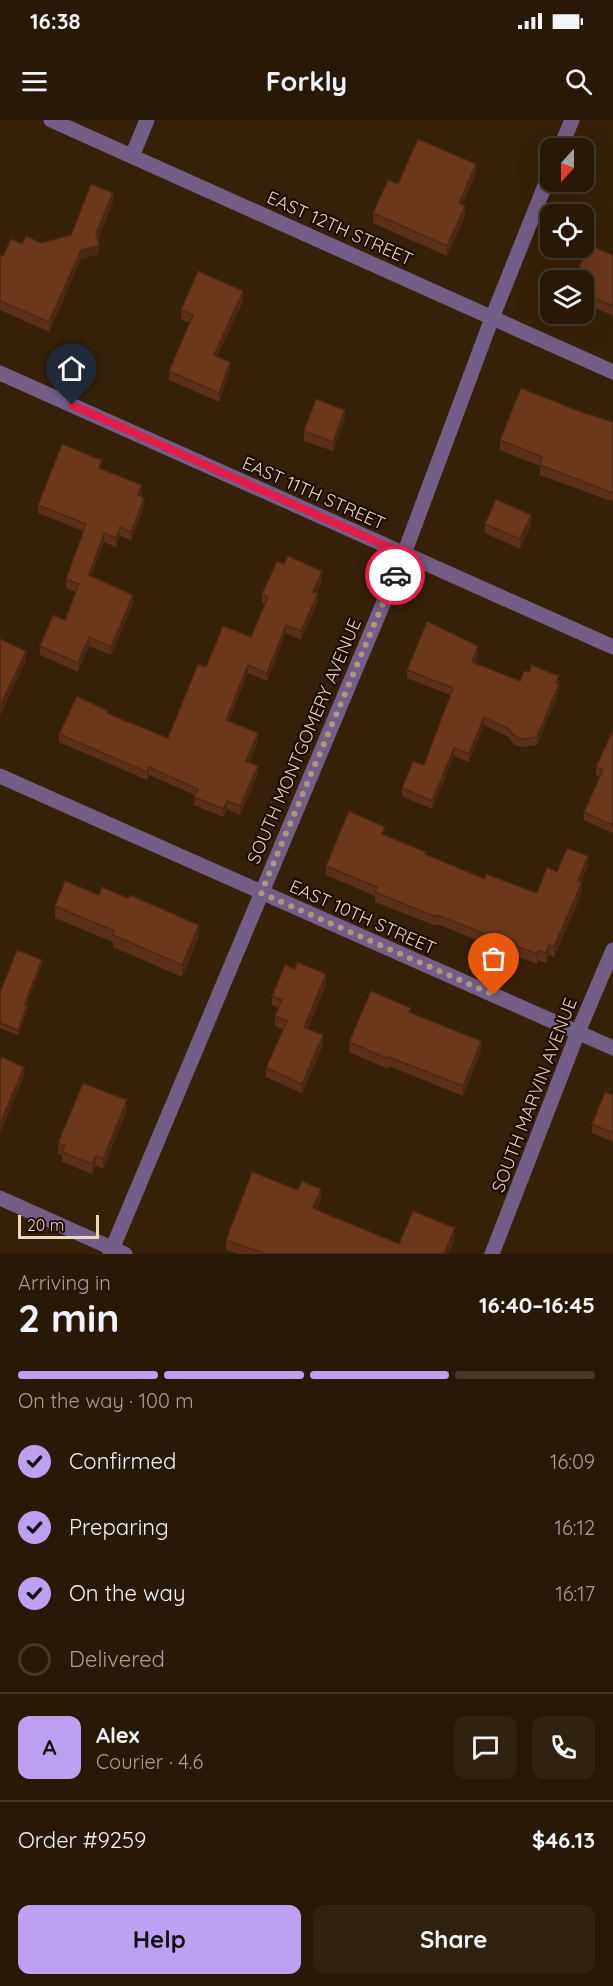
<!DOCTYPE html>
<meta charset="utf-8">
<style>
:root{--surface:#281906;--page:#302210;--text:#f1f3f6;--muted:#a5a09b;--line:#443828;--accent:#bca0f2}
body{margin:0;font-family:Quicksand,sans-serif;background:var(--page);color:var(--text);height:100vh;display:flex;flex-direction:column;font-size:22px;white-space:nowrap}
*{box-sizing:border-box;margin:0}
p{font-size:20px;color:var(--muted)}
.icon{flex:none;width:33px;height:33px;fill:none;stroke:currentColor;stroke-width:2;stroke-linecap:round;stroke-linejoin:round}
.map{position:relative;height:1134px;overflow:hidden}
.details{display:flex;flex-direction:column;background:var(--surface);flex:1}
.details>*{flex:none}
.needle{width:39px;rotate:201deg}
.tools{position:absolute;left:540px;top:18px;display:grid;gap:12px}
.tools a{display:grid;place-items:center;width:54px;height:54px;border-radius:12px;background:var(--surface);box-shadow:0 6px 24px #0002,0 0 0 2px var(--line);font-size:30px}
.scale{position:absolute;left:18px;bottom:15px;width:81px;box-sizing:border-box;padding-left:6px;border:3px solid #efd7bf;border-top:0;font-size:16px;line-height:21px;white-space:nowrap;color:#efd7bf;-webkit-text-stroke:4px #1b0b00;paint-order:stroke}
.pin{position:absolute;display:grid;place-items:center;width:51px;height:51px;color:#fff;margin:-62px -26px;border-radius:50% 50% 50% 0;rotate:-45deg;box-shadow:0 0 6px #0007}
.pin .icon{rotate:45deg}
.courier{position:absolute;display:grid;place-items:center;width:60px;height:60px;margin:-30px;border:4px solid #e11d48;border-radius:50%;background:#fff;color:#222;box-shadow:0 2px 8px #0007}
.overview em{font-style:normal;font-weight:700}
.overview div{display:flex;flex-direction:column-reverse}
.overview{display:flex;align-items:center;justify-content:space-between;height:102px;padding:0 18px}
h1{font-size:39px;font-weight:700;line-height:45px}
.bar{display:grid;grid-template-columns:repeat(4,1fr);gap:9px 6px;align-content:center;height:72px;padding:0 18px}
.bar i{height:8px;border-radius:4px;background:var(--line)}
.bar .on{background:var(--accent)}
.bar p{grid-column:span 4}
.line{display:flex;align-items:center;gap:15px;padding:0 18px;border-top:2px solid var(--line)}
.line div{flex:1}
.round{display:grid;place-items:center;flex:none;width:63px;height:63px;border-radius:12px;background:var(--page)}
ol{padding:0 18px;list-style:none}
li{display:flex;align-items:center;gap:18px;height:66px}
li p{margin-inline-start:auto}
li .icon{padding:6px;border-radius:50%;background:var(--accent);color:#111;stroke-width:4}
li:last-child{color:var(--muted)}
li i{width:33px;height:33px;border:3px solid var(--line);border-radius:50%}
.primary-button{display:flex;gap:12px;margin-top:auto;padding:12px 18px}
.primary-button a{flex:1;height:69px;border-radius:12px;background:var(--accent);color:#111;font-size:24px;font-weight:700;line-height:69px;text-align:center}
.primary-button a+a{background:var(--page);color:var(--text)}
.status{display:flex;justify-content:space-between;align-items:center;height:42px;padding:0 30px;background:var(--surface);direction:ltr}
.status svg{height:16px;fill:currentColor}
header{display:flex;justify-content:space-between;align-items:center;height:78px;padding:0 18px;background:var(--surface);font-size:27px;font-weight:700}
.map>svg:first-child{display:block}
</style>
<div class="status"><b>16:38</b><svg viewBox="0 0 49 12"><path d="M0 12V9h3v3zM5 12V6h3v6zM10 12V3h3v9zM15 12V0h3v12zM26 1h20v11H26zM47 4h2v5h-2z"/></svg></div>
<header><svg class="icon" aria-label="menu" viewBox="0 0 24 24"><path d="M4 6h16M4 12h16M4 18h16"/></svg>Forkly<svg class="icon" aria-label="search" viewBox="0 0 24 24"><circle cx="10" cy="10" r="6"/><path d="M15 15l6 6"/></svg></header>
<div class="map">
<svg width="613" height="1134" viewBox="0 0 613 1134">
<rect width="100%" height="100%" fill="#362108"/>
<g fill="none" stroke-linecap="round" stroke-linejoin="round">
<g stroke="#725e86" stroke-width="15">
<polyline points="51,0 613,252"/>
<polyline points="560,28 572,0"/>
<polyline points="132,36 147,0"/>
<polyline points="0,253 613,527"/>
<polyline points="0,656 613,928"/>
<polyline points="0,1078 125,1134"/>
<polyline points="110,1134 404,434 492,198 550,53"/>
<polyline points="492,1134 578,912 613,830"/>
</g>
</g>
<g fill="#5c3018">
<polygon points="476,54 462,85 465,96 447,136 373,103 373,93 398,64"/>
<polygon points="113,83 98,119 99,134 81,139 49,212 0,190 0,135 3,136 22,124 41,123 71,115"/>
<polygon points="613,135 613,196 584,183 584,160"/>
<polygon points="243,181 217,236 230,251 219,282 169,260 169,251 190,203 181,199 181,190"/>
<polygon points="589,295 613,302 613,382 540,355 540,346 500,330 500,320"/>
<polygon points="345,299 333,331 304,321 304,311"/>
<polygon points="102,349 142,374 141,376 144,386 131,420 120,416 116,427 104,422 91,456 133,484 111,535 89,526 78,552 40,535 40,526 65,500 76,472 66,468 66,459 83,411 38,393 38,385"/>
<polygon points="485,404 531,405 520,429 485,413"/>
<polygon points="322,459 317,473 318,482 301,520 286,513 267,561 248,553 229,601 258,621 249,642 258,654 240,695 227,689 223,697 194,685 195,675 149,655 147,660 59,622 59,614 108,594 168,618 206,547 251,517 265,484 262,483 262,474"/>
<polygon points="478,534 475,543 520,561 529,552 559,556 559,572 537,625 522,627 513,624 509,617 484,605 469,642 454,636 432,689 402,676 402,668 424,645 450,575 407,558 407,550"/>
<polygon points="613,610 613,711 612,713 584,700 584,692 600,657 596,655 596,647"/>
<polygon points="385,715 426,735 485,759 537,773 557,752 588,746 581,762 582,772 554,837 549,835 546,843 538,840 537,844 437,804 436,806 375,782 375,776 326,755 326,746"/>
<polygon points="55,786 199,817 182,857 113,827 113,822 55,798"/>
<polygon points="42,845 26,886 27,891 18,915 0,908 0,872"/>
<polygon points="326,864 308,909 323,925 302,973 266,957 266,948 283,909 275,906 275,896 278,888 272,885 272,876"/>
<polygon points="411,893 481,931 463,976 389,946 388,949 349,932 349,922"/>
<polygon points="613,975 613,1022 592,1013 592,1004"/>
<polygon points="127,990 103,1049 96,1046 92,1054 62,1042 62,1035 58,1033 58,1023"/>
<polygon points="321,1079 317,1090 399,1124 455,1118 448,1134 239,1134 226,1130 226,1120"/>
</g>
<g fill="#4b2714">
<polygon points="476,44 476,54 459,93 459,83"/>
<polygon points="113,73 113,83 96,122 96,113"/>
<polygon points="465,86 465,96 447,136 447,126"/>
<polygon points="99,125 99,134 81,139 49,212 49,202 81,130"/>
<polygon points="243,171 243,181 214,244 214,235"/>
<polygon points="230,242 230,251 219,282 219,273"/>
<polygon points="345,290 345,299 333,331 333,322"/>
<polygon points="142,365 142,374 138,384 138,375"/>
<polygon points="144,378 144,386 131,420 131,412"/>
<polygon points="531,395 531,405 520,429 520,419"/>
<polygon points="120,407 120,416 116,427 116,418"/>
<polygon points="104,413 104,422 89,463 89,455"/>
<polygon points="322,451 322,459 313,480 313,472"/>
<polygon points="318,473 318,482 301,520 301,511"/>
<polygon points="133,475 133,484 111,535 111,527"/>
<polygon points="286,505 286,513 267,561 267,553"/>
<polygon points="89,517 89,526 78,552 78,543"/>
<polygon points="478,526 478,534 472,550 472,542"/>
<polygon points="26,531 26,541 0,596 0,586"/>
<polygon points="248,545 248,553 226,608 226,600"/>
<polygon points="559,556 559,572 537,625 537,617"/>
<polygon points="484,597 484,605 469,642 469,634"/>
<polygon points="258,613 258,621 246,649 246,641"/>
<polygon points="454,628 454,636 432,689 432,681"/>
<polygon points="258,646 258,654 240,695 240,686"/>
<polygon points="149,647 149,655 147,660 147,652"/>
<polygon points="227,681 227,689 223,697 223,689"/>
<polygon points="588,736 588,746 578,770 578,761"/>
<polygon points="582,762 582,772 554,837 554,827"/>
<polygon points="199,805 199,817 182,857 182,845"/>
<polygon points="549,825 549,835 546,843 546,833"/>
<polygon points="538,831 538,840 537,844 537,834"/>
<polygon points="42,840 42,845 24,890 24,885"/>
<polygon points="326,854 326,864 304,917 304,907"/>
<polygon points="27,886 27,891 18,915 18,910"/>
<polygon points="323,915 323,925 302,973 302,964"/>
<polygon points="481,921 481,931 463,976 463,966"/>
<polygon points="24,947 24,956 0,1014 0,1004"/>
<polygon points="127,980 127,990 103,1049 103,1039"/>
<polygon points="96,1036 96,1046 92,1054 92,1044"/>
<polygon points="321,1069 321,1079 313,1098 313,1088"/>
<polygon points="455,1108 455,1118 448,1134 444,1134"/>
</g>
<g fill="#6b381c" stroke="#4b2714" stroke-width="1.5">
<polygon points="418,19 476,44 459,83 465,86 447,126 373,93 388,60 398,64"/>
<polygon points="91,64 113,73 96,113 99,125 81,130 49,202 0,181 0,135 3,136 11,119 22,124 26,116 41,123 71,115"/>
<polygon points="589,125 613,135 613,186 584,174 584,160 574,160"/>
<polygon points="198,151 243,171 214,235 230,242 219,273 169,251 193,195 181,190"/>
<polygon points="521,268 589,295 589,294 613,302 613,373 540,345 542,337 500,320"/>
<polygon points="316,279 345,290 333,322 304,311"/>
<polygon points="62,324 102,340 99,348 142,365 138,375 144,378 131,412 120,407 116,418 104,413 89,455 133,475 111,527 89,517 78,543 40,526 53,495 65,500 79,464 66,459 86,404 38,385"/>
<polygon points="496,379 531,395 520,419 485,404"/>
<polygon points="288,436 322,451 313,472 318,473 301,511 286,505 267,553 248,545 226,600 258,613 246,641 258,646 240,686 227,681 223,689 194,677 198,669 149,647 147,652 59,614 77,576 108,591 107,593 168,618 198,544 206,547 223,506 251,517 268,477 262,474 277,441 284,444"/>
<polygon points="427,501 478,526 472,542 520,561 524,551 529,552 532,545 559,556 556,563 559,564 537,617 522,619 513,615 509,609 484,597 469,634 454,628 432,681 402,668 413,641 424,645 453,568 407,550"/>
<polygon points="0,519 26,531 0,586"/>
<polygon points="613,610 613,702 612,705 584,692 603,650 596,647"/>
<polygon points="349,691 385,707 382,714 426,732 425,734 485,759 486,754 537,773 547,747 557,752 567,728 588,736 578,761 582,762 554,827 549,825 546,833 538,831 537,834 437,795 436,797 375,772 377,767 326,746"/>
<polygon points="65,761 99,775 102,767 128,778 130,775 199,805 182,845 113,815 114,811 55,786"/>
<polygon points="17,830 42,840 24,885 27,886 18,910 0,903 0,872"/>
<polygon points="297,842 326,854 304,907 323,915 302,964 266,948 287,901 275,896 282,880 272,876 285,845 295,849"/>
<polygon points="371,871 411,888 409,892 481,921 463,966 389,937 388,939 349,922"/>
<polygon points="2,937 24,947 0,1004 0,942"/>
<polygon points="83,963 127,980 103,1039 96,1036 92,1044 62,1032 65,1026 58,1023"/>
<polygon points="605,972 613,975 613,1013 592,1004"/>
<polygon points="252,1052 298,1070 302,1061 321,1069 313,1088 399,1124 413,1091 455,1108 444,1134 266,1134 226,1120"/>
</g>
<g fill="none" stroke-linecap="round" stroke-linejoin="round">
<polyline stroke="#ae977f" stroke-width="6" stroke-dasharray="0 10.8" points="395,455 261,773 494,875"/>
<polyline stroke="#e11d48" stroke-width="8" points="72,285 404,434 395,455"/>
</g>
<g text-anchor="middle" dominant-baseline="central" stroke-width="4.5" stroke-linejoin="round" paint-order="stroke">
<g font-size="18" fill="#efd7bf" stroke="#1b0b00">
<text transform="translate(340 108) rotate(24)">EAST 12TH STREET</text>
<text transform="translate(314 373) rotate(24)">EAST 11TH STREET</text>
<text transform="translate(304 621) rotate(-67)">SOUTH MONTGOMERY AVENUE</text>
<text transform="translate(363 797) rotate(24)">EAST 10TH STREET</text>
<text transform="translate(534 975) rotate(-69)">SOUTH MARVIN AVENUE</text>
</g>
</g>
</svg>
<div class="tools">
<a><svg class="needle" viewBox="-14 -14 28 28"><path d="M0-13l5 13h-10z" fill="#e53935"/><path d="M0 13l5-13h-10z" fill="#a5a09b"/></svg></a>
<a><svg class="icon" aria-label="locate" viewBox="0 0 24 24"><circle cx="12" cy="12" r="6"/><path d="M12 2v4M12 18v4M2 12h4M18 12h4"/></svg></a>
<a><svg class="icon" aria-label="layers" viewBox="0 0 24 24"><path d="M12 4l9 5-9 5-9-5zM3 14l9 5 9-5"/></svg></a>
</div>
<div class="scale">20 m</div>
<div class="pin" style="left:494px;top:875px;background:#ea580c"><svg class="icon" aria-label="bag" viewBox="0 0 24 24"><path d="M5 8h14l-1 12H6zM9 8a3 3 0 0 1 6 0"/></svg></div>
<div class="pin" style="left:72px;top:285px;background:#1f2937"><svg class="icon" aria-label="home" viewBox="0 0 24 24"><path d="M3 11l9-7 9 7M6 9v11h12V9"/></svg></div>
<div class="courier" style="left:395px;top:455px"><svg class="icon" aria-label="car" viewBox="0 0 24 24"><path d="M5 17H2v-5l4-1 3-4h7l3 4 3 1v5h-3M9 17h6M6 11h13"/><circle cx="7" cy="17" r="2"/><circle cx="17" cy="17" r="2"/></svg></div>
</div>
<section class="details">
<div class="overview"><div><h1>2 min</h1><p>Arriving in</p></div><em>16:40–16:45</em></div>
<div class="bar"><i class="on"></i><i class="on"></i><i class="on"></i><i></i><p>On the way · 100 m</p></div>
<ol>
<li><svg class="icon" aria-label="check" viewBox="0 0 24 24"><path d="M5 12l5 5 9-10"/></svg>Confirmed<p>16:09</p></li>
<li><svg class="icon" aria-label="check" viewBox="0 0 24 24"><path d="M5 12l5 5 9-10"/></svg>Preparing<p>16:12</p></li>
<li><svg class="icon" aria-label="check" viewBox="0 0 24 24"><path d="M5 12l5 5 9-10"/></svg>On the way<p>16:17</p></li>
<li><i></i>Delivered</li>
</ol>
<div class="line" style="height:108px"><b class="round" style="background:var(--accent);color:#111">A</b><div><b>Alex</b><p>Courier · 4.6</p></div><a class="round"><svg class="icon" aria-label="chat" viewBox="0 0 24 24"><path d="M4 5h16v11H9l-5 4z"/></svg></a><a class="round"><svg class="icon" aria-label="phone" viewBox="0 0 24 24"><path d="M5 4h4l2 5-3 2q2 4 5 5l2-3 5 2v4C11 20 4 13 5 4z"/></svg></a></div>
<div class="line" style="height:78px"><div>Order #9259</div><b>$46.13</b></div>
<div class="primary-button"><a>Help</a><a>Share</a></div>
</section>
